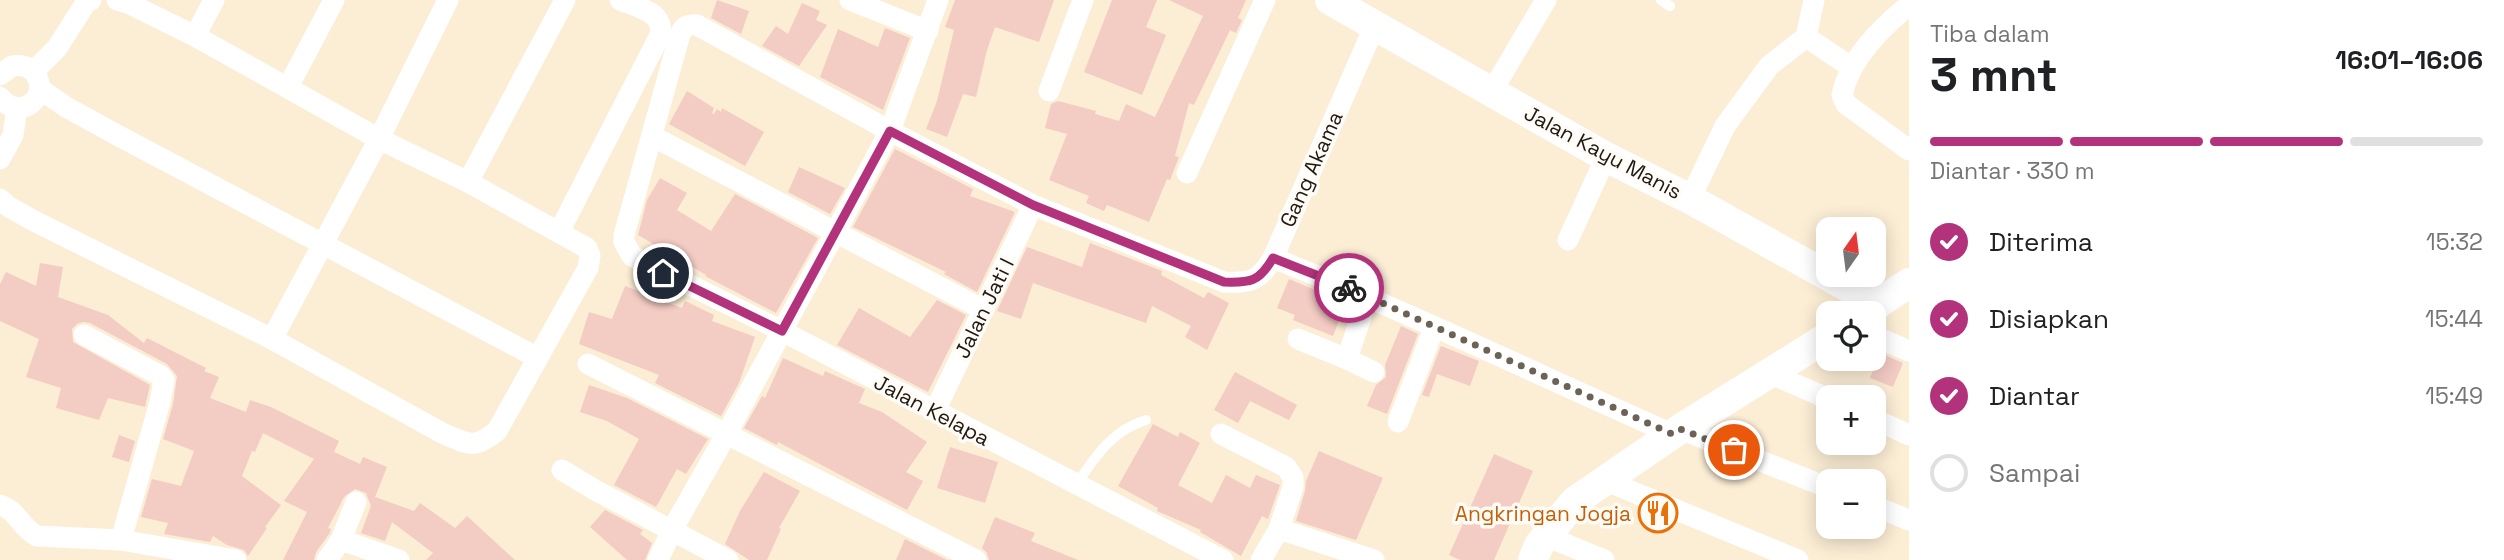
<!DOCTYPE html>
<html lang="id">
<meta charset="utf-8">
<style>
:root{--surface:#fff;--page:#f6f6f6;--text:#202124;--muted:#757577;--line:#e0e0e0;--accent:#b3327c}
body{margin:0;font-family:"Space Grotesk",sans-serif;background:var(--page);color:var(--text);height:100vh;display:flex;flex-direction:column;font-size:26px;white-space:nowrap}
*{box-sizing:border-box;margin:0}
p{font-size:23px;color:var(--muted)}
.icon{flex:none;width:38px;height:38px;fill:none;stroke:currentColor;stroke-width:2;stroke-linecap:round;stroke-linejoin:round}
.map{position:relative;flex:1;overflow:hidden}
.details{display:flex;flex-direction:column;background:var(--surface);width:595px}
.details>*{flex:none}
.needle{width:46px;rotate:14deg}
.fabs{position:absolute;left:1816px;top:217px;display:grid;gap:14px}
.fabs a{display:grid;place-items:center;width:70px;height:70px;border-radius:14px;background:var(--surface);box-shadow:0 4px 18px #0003;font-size:35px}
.pin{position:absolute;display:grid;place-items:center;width:60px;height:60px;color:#fff;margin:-30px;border:4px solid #fff;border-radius:50%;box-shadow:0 2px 7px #0007}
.courier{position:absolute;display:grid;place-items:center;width:70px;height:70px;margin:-35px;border:5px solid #b3327c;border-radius:50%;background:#fff;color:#222;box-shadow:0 2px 9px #0007}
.headline em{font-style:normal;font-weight:700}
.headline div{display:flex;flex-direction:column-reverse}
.headline{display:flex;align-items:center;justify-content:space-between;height:119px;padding:0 21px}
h1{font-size:46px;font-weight:700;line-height:52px}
.bar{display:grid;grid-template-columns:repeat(4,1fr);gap:10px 7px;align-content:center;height:84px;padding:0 21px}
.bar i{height:9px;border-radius:5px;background:var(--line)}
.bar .on{background:var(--accent)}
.bar p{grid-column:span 4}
ol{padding:0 21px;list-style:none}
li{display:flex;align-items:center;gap:21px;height:77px}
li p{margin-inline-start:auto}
li .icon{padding:7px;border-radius:50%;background:var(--accent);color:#fff;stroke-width:4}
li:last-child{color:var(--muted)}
li i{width:38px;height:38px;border:4px solid var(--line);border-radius:50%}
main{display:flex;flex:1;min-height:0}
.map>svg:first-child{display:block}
</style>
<main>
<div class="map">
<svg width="1909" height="560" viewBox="0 0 1909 560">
<rect width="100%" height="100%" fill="#fcedd5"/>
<g fill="#f3ccc4">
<polygon points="717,0 749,11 741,34 711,18"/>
<polygon points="955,0 1054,0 1039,42 995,27 987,50 976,97 963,94 947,137 926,129 937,101 954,30 945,27"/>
<polygon points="1112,0 1157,0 1146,27 1166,35 1142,95 1084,72"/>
<polygon points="1169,0 1246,0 1238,18 1242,20 1236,33 1230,30 1194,105 1189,103 1175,156 1179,157 1170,180 1167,179 1149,222 1107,205 1104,211 1086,203 1089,196 1049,180 1067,134 1045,128 1051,104 1058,101 1096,111 1095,114 1119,121 1126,104 1155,117 1203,16"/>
<polygon points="802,3 820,11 816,20 827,25 799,66 762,46 776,26 788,34"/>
<polygon points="885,28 910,38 883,110 820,77 838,29 878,47"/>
<polygon points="687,91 714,108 712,113 714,114 717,109 721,112 722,108 764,132 745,166 669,124"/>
<polygon points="895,149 973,189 970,196 1015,212 977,292 944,274 946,272 853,227"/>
<polygon points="799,167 845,188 830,214 788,192"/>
<polygon points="660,178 687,193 677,210 711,231 735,194 818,238 776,313 705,276 706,275 638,235 647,200"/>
<polygon points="1090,243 1162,271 1161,275 1204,298 1208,292 1229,303 1207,350 1185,337 1191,326 1152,306 1146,323 1033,283 1021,319 997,311 1027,247 1082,267"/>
<polygon points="40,263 63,267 58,297 108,315 144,343 147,338 206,368 204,371 219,377 210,398 246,412 250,400 271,407 339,441 334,452 360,464 363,457 387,467 375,497 414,511 420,503 455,528 467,516 515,560 426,560 433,553 392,522 385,541 361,533 371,506 366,493 355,489 344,497 328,528 331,529 329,534 316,552 314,560 283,560 307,512 284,501 314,459 263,433 255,452 252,451 242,476 281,505 265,527 267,528 248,556 244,550 227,545 213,536 210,542 164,534 168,523 141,517 152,479 181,486 194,451 163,439 173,404 177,376 167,364 90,323 83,322 77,324 72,329 73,342 150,385 145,407 108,398 99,420 56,408 61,388 26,377 39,339 0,321 0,284 6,272 36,286"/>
<polygon points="1289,279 1346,303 1333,336 1293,320 1295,315 1277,308"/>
<polygon points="625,286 682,308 685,301 714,315 712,321 755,337 739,383 721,416 655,383 659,375 579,344 589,312 612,319"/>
<polygon points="937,300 966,315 928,392 837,345 859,308 910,337"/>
<polygon points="1401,326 1418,334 1387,414 1367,406 1376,385 1386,377 1385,365"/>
<polygon points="1441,346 1479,361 1470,386 1437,374 1429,397 1422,395"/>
<polygon points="1880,353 1903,363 1893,387 1870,378"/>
<polygon points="783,358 823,376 825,371 865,389 859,403 882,412 927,442 906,472 923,481 907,510 778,442 777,445 744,428 762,396 765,398"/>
<polygon points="1235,372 1297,405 1289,420 1250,401 1238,423 1214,410"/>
<polygon points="589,385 627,398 708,439 686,474 677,469 656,507 614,485 639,439 607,421 580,412"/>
<polygon points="1153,424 1178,437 1180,432 1200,443 1178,485 1212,503 1226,475 1250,488 1256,475 1280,485 1268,519 1262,516 1241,556 1200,532 1201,530 1157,511 1158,508 1118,486"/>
<polygon points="119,435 135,441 129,462 112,457"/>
<polygon points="950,447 998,462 985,503 937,488"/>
<polygon points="1319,451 1383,478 1356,540 1296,521 1305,491 1306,481"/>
<polygon points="1494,454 1533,471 1494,560 1460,560 1449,555"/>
<polygon points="764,472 800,491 779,528 781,529 767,560 749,560 725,544 740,511"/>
<polygon points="605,510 643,530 640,534 652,543 645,560 627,560 590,527"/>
<polygon points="995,517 1035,533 1031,541 1078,560 989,560 987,553 982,548"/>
<polygon points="905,539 947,560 896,560"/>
</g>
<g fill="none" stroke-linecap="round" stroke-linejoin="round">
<g stroke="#fff" stroke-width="10">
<polyline points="1661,0 1670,6"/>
<path d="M1076,485C1095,457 1112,430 1146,420"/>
</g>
<g stroke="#fff" stroke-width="21">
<polyline points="850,0 928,31"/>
<path d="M1909,5C1881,28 1850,58 1842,95L1846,104L1909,150"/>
<polyline points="195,36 214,0"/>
<polyline points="1806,37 1851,67"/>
<polyline points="34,71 57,48 87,1 91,0"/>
<path d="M0,75L12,66C28,63 39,72 40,89C35,109 13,115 0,97"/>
<polyline points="288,87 334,0"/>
<polyline points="40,89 66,107 119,136 538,358"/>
<polyline points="1049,91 1083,0"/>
<polyline points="1492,91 1546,0"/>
<polyline points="652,136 984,310"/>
<polyline points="0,159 13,135 17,108"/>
<polyline points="1187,173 1265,0"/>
<polyline points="468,182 565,0"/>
<path d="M0,199L9,207L36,222L272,339L444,434C470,444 473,450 497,431L588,268L590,256L587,248L468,182L379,139L195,36L130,4L117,0"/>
<polyline points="1690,199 1725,126 1769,66 1806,37 1814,0"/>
<path d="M559,232L660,35C665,12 637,7 620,0"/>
<polyline points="1568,240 1606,157"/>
<path d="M1273,258C1408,312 1539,375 1672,434"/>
<polyline points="1368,296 1347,359 1374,372"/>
<polyline points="84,335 161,376 164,380 160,402 121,540"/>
<polyline points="1874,336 1909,351"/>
<polyline points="272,339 379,139 448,0"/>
<polyline points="1298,339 1347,359"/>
<polyline points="588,364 976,560"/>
<polyline points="1771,374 1829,399"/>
<polyline points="935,411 1033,205"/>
<polyline points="1874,419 1909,435"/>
<polyline points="1398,422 1434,328"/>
<polyline points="1680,429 1829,488"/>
<polyline points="1221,434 1286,467 1293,477 1293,487 1279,529"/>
<polyline points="562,470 595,490 728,560"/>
<polyline points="1604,480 1798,560"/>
<path d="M0,505C17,510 21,528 37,536L121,540L236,560"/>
<polyline points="1874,506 1909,520"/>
<polyline points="1546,536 1604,560"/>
<polyline points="341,540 356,502"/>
<polyline points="327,560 341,540 399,560"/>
<polyline points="658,560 672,530 727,433 890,131 938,0"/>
<path d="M1223,560L782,331L632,256L624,242V235L680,34C684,26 688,24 697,25L890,131L1033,205L1224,282C1250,283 1259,282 1273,258L1375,25"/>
<polyline points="1261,560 1279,529 1374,560"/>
</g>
<g stroke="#fff" stroke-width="30">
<polyline points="1330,0 1606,157 1690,199 1878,304"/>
<polyline points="1863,313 1909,283"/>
<polyline points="1533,560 1539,545 1575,501 1680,429 1829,336"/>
</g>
</g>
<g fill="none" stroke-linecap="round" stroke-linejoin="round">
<polyline stroke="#6c6356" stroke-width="7" stroke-dasharray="0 12.6" points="1349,288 1672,434 1680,429 1734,450"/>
<path stroke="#b3327c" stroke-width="9" d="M663,273L782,331L890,131L1033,205L1224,282C1250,283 1259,282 1273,258L1349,288"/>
</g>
<defs>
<symbol id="restaurant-ring" viewBox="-11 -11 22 22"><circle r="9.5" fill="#fffcf7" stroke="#e8710a" stroke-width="1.5"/><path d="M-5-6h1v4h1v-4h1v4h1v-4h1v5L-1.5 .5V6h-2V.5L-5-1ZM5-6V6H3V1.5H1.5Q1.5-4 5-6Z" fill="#e8710a"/></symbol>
</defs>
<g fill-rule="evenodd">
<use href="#restaurant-ring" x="1636" y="491" width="44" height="44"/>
</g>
<g text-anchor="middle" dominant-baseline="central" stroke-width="7" stroke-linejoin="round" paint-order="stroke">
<g font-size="21" fill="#1e1911" stroke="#fffcf7">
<text transform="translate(1603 152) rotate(28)">Jalan Kayu Manis</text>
<text transform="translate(1311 169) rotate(-66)">Gang Akama</text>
<text transform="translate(984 308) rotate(-64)">Jalan Jati I</text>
<text transform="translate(932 410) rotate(28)">Jalan Kelapa</text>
</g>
<g font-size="21" fill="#c56008" stroke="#fffcf7" text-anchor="end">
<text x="1631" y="513">Angkringan Jogja</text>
</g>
</g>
</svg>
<div class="fabs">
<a><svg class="needle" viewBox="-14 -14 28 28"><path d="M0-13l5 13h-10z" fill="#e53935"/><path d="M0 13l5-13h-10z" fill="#757577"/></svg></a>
<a><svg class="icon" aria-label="locate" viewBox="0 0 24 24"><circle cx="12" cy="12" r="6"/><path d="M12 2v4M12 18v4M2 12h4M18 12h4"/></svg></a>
<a>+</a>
<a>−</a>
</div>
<div class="pin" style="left:1734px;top:450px;background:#ea580c"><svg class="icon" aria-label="bag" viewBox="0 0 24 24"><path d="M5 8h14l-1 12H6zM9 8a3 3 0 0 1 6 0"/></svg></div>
<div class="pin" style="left:663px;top:273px;background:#1f2937"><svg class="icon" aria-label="home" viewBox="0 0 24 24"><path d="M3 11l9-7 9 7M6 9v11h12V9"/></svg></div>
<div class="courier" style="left:1349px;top:288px"><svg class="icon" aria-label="bike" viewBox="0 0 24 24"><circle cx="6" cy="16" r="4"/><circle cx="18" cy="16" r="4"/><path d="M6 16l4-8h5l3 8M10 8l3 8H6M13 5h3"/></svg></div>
</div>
<section class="details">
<div class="headline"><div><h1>3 mnt</h1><p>Tiba dalam</p></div><em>16:01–16:06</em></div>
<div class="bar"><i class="on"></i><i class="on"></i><i class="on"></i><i></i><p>Diantar · 330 m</p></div>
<ol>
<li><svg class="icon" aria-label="check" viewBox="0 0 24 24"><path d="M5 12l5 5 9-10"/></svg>Diterima<p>15:32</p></li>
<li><svg class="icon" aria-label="check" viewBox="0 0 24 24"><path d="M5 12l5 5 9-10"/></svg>Disiapkan<p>15:44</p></li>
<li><svg class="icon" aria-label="check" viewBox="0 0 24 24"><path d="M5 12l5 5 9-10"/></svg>Diantar<p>15:49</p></li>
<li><i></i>Sampai</li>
</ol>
</section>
</main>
